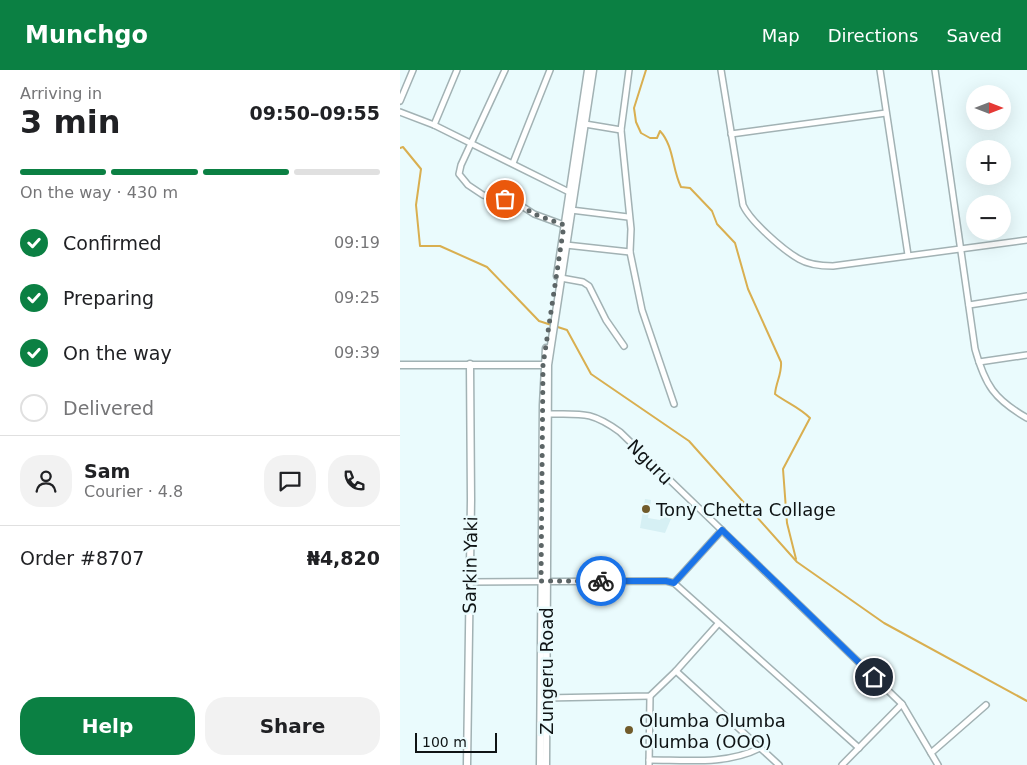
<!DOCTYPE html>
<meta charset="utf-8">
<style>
:root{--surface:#fff;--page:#f2f2f2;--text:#202124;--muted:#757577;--line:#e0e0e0;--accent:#0b8043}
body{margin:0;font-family:"DejaVu Sans",sans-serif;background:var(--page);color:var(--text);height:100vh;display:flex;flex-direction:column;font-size:19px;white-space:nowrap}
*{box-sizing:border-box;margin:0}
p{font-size:16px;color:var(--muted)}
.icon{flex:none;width:28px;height:28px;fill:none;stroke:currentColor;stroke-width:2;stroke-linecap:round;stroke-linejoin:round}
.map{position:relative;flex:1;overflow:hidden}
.sheet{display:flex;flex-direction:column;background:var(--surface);width:400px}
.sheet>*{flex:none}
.needle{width:32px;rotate:90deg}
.fabs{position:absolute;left:566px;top:15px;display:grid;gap:10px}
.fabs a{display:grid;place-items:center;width:45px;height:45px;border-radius:50%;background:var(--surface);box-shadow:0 5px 20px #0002;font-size:25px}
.scale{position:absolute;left:15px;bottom:12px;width:82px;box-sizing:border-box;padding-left:5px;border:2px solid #0f1415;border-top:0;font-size:14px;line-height:18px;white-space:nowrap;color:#0f1415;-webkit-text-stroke:4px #eafbfd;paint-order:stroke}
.pin{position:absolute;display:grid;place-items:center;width:42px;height:42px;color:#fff;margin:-21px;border:2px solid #fff;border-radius:50%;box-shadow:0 1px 5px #0007}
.courier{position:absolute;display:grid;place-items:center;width:50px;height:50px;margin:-25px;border:4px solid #1a73e8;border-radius:50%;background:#fff;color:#222;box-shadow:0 1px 6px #0007}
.head em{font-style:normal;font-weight:800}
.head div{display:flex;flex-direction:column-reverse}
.head{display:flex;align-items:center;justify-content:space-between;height:85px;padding:0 20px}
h1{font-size:32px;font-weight:800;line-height:38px}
.bar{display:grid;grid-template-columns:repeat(4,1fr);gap:8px 5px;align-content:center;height:60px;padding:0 20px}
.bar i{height:6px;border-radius:4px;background:var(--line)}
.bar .active{background:var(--accent)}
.bar p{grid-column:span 4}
.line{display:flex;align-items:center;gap:12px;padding:0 20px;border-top:1px solid var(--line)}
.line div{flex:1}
.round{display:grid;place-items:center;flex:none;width:52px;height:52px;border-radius:20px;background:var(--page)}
ol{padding:0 20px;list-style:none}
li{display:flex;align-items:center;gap:15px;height:55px}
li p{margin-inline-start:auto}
li .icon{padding:5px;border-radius:50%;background:var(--accent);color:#fff;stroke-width:4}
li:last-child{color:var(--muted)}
li i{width:28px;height:28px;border:2px solid var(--line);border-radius:50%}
.cta{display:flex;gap:10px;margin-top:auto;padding:10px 20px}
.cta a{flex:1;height:58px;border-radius:20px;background:var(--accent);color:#fff;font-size:20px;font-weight:800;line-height:58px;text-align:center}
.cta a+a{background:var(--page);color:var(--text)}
header{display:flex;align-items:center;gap:30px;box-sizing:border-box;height:70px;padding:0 25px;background:var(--accent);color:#fff}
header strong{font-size:24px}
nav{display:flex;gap:28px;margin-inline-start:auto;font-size:18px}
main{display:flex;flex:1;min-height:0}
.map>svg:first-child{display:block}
</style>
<header>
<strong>Munchgo</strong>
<nav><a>Map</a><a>Directions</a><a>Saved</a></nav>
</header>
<main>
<section class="sheet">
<div class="head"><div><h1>3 min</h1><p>Arriving in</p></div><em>09:50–09:55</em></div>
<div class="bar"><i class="active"></i><i class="active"></i><i class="active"></i><i></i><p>On the way · 430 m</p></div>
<ol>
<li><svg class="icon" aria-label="check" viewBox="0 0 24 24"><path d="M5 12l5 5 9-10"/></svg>Confirmed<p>09:19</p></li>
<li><svg class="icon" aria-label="check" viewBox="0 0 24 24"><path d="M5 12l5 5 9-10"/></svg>Preparing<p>09:25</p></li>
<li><svg class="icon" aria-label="check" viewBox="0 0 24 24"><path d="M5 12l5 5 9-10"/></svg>On the way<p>09:39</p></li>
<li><i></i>Delivered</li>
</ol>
<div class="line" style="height:90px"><a class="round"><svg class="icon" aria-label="person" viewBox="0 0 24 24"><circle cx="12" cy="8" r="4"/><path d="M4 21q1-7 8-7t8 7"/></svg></a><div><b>Sam</b><p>Courier · 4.8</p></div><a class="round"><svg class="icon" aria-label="chat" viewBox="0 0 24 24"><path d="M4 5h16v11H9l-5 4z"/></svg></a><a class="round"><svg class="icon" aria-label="phone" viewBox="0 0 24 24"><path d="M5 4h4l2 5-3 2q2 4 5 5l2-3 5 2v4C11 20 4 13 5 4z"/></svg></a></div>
<div class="line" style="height:65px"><div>Order #8707</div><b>₦4,820</b></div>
<div class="cta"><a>Help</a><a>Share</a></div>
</section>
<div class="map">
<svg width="627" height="695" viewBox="0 0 627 695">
<rect width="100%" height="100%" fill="#eafbfd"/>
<polygon fill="#d6f0f4" points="245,429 251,430 248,448 260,450 265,440 273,444 265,463 240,458"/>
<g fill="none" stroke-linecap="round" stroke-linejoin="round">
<g stroke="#d9af50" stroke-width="2">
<path d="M246,0L234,38L236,52L241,63L250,68H257L260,61C274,76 272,99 281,117L290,118L312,141L317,154L335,173L348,219L381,292C382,304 376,312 375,324C387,333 399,337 410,348L383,399L387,453L396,489"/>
<polyline points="0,78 3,77 21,99 16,135 20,176 40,176 87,197 139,251 167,260 191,304 289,371 397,492 484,553 627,631"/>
</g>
<defs>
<g id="minor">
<polyline points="105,0 61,95 59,104 68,115 83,125 117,133 134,144 164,155"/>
<polyline points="229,0 221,60 231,159 230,182 242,240 274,334"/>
<path d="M321,0L343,135C350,151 383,180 399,189C409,195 422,196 433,196L627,170"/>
<polyline points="480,0 508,185"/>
<path d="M535,0L575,279C585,315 594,329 627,348"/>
<polyline points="0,31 13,0"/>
<polyline points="0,42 34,55 169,122"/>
<polyline points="185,54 221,60"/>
<polyline points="34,55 57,0"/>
<polyline points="331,64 486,43"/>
<polyline points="113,93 150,0"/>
<polyline points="171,140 228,147"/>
<polyline points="166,175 230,182"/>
<polyline points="161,208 183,212 189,216 206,250 224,276"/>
<polyline points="569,235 627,226"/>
<polyline points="579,292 627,285"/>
<path d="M148,344C182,344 191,341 220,362L502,634L538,695"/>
<polyline points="70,512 266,511 274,513 459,678"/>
<polyline points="274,513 322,460"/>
<polyline points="276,601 379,695"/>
<polyline points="145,628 250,626 276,601 318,554"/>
<polyline points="531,683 586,635"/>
<path d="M249,690C286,690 327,695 360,678"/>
<polyline points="249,695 250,626"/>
<polyline points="442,695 502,634"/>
</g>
<g id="tertiary">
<polyline points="157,206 188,0"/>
<polyline points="0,295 147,295"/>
<polyline points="67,695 71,430 70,294"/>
<polyline points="140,695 143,335 146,278"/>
<polyline points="146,695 148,295 193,0"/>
</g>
</defs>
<use href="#minor" stroke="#a2b2b4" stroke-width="8"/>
<use href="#tertiary" stroke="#a2b2b4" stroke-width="9"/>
<use href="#minor" stroke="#fff" stroke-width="5"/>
<use href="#tertiary" stroke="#fff" stroke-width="6"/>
</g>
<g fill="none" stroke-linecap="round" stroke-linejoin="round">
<polyline stroke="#5c6566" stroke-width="5" stroke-dasharray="0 9" points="105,129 117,133 134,144 164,155 143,295 141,511 201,511"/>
<polyline stroke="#1a73e8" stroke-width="6" points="201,511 266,511 274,513 322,460 474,607"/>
</g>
<g fill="#715b2b" stroke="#eafbfd" stroke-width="2">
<circle cx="246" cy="439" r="5"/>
<circle cx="229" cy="660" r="5"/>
</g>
<g text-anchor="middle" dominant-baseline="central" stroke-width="5" stroke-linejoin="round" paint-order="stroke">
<g font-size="18" fill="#0f1415" stroke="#eafbfd">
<text transform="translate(250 392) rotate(45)">Nguru</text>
<text transform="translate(70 495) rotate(-89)">Sarkin Yaki</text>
<text transform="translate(146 601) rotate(-90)">Zungeru Road</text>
</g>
<g font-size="18" fill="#0f1415" stroke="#eafbfd" text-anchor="start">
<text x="256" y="439">Tony Chetta Collage</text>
<text x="239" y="650">Olumba Olumba<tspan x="239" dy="21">Olumba (OOO)</tspan></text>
</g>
</g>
</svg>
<div class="fabs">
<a><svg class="needle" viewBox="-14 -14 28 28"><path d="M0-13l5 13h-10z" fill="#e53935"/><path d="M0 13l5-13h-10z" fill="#757577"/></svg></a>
<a>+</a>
<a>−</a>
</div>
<div class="scale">100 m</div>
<div class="pin" style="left:105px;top:129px;background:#ea580c"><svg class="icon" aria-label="bag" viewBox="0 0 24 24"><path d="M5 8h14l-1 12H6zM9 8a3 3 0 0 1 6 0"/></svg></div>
<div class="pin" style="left:474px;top:607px;background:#1f2937"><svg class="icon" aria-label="home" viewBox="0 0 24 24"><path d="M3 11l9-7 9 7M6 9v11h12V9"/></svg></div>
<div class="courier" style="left:201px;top:511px"><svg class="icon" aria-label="bike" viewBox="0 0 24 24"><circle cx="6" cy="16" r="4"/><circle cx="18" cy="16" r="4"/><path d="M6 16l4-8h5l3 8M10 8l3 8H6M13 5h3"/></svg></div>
</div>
</main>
